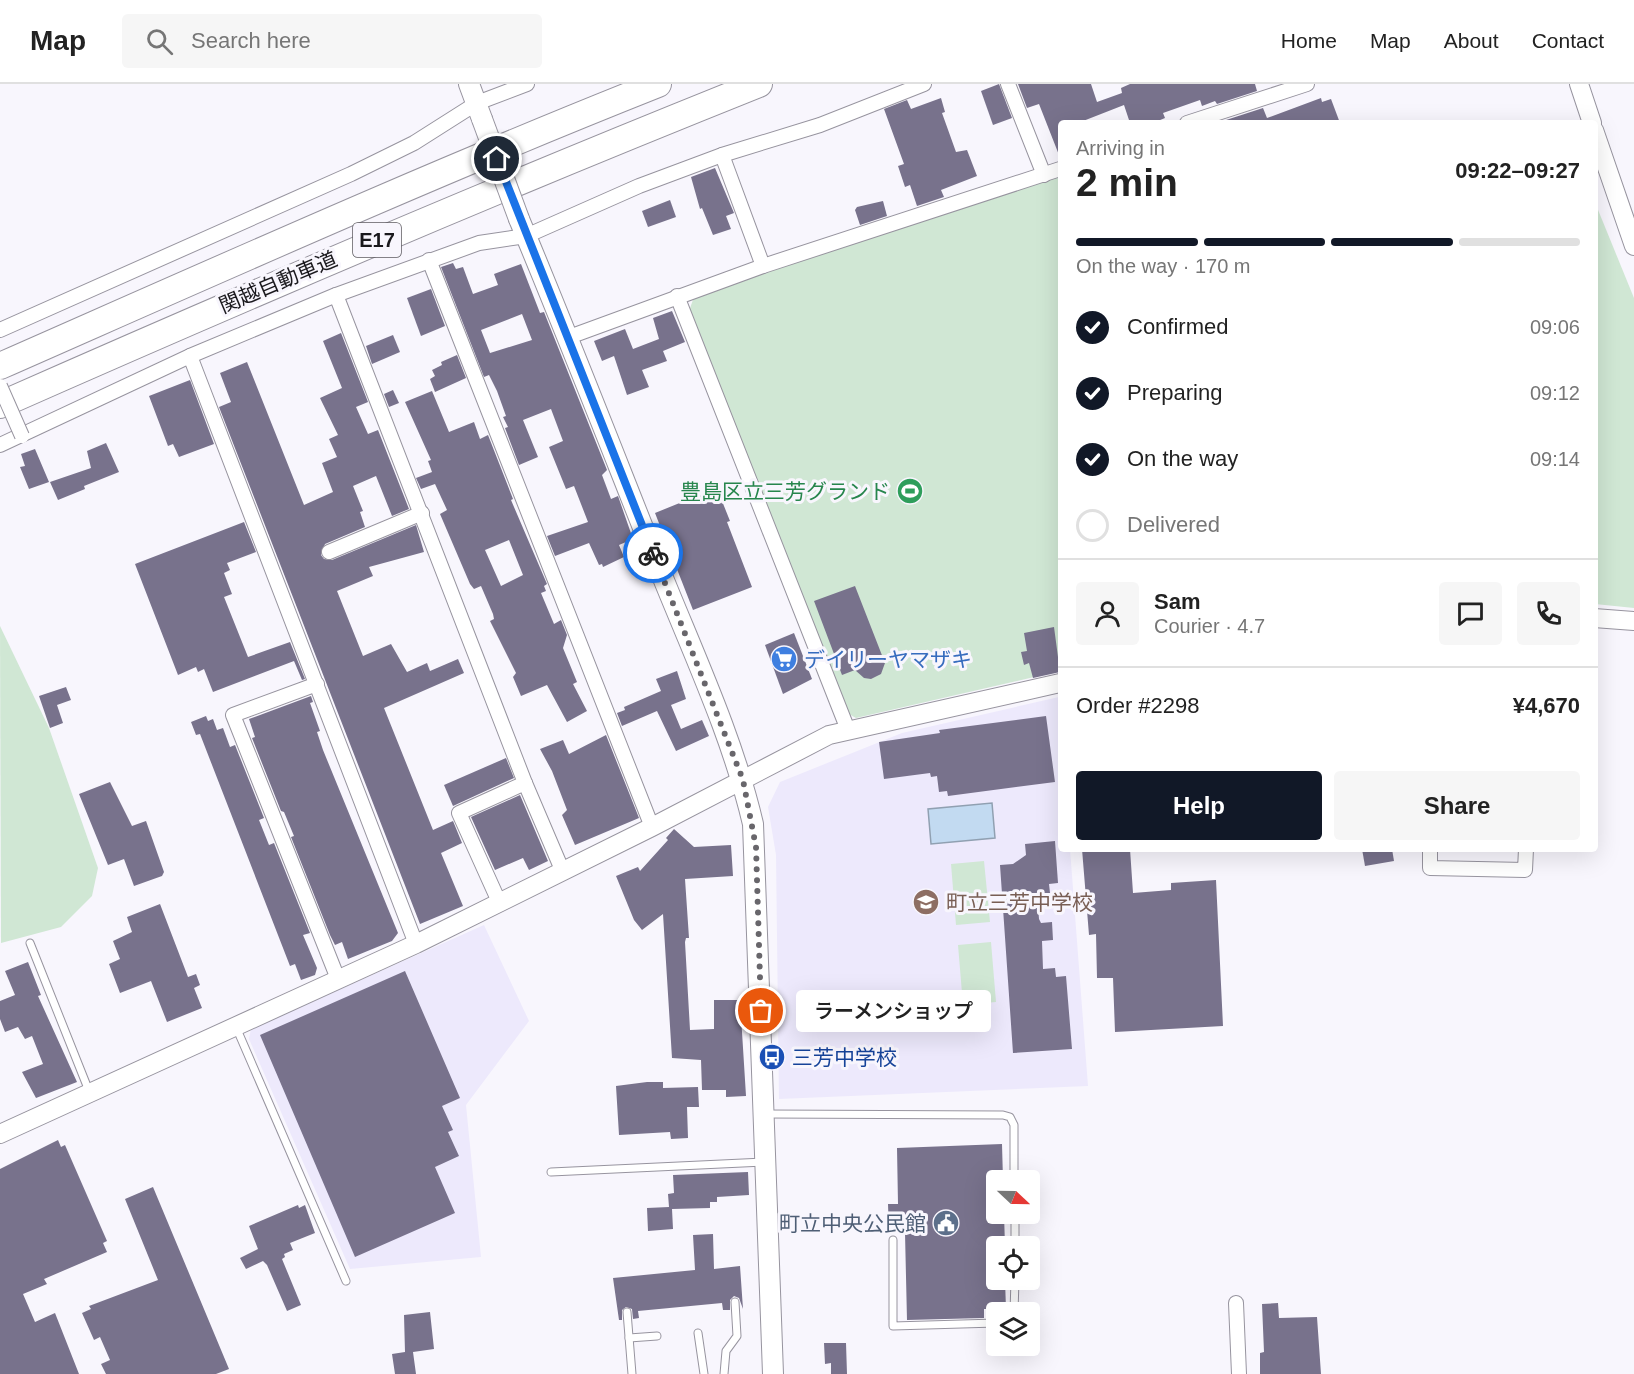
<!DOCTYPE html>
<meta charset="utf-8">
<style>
:root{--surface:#fff;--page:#f6f6f6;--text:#222;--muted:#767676;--line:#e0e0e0;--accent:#111827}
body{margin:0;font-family:Helvetica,"Noto Sans JP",sans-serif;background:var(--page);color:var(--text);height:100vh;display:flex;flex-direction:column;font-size:22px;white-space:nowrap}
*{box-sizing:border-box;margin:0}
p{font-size:20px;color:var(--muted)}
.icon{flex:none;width:33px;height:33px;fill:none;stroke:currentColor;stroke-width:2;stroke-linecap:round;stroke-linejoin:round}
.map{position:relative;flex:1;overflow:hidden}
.drawer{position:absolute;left:1058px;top:36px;width:540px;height:732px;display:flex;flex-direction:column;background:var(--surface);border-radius:6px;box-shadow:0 6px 24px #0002}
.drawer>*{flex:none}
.needle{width:39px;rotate:112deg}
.controls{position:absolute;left:986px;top:1086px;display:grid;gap:12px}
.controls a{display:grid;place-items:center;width:54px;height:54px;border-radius:6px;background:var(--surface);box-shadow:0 6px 24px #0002;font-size:30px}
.pin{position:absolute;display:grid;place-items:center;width:51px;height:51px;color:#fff;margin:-26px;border:3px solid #fff;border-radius:50%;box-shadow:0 2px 6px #0007}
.courier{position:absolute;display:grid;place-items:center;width:60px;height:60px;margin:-30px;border:4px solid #1a73e8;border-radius:50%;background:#fff;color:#222;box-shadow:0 2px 8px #0007}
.bubble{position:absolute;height:42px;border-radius:6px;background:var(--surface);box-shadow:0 6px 24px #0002;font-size:20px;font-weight:600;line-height:42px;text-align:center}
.headline em{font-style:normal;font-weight:600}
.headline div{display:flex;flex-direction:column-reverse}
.headline{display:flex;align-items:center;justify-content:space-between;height:102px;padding:0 18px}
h1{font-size:39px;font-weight:600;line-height:45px}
.bar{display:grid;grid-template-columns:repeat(4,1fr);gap:9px 6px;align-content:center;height:72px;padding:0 18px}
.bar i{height:8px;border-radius:4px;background:var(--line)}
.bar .current{background:var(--accent)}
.bar p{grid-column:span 4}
.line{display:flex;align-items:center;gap:15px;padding:0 18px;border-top:2px solid var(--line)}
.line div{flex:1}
.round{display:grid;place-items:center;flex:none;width:63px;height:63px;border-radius:6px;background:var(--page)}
ol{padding:0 18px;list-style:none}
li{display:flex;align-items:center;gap:18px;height:66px}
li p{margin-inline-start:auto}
li .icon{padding:6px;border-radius:50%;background:var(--accent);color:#fff;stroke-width:4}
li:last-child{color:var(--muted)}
li i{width:33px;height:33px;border:3px solid var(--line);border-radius:50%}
.action{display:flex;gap:12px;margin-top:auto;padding:12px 18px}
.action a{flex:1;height:69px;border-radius:6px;background:var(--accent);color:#fff;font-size:24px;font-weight:600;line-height:69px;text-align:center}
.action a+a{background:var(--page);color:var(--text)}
header{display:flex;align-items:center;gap:36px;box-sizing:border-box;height:84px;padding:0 30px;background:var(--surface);border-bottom:2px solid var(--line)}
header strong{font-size:28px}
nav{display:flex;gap:33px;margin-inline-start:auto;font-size:21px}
.search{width:420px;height:54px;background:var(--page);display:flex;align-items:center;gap:15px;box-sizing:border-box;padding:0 21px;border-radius:6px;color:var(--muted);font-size:22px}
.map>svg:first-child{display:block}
</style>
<header>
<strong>Map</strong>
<div class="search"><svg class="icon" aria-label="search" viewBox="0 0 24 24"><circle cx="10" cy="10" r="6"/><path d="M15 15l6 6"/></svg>Search here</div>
<nav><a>Home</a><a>Map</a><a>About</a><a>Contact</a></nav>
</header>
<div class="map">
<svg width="1634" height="1290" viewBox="0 0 1634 1290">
<rect width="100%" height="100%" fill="#f8f6fd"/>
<g fill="#ede9fc">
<polygon points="1059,613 1060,765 1070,765 1088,1002 779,1015 776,771 768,723 780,698 902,649"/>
<polygon points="484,841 529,937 466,1021 481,1173 350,1185 249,955 251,945"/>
</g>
<g fill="#d0e7d4">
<polygon points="1060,90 1060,587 856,634 847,629 689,227 694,213"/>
<polygon points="1594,116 1634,214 1634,524 1595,520"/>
<polygon points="0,542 49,644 98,784 92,812 61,843 1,859"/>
<polygon points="984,777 990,838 956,841 951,780"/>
<polygon points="991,858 996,918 963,921 958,861"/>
</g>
<polygon fill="#c2daf1" stroke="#90a0b1" stroke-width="1.5" points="992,719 995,754 931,760 928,725"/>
<g fill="#78728c" fill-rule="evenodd">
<polygon points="999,0 1012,34 993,41 981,7"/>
<polygon points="1018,0 1091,0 1097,18 1122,9 1121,4 1130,0 1255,0 1257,7 1217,20 1215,17 1202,22 1200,16 1163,29 1165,34 1153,39 1130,39 1124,21 1078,39 1060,39 1059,71 1039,20 1027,24"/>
<polygon points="941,14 945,28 942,29 956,68 967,66 977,92 941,106 944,113 917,122 910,101 905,103 898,82 904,80 884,25 907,16 911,25"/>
<polygon points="1321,14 1322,18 1331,15 1340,39 1224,39 1223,37 1263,24 1267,34"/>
<polygon points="715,84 734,129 726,132 731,145 713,151 702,124 700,125 691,93"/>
<polygon points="670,116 676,133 648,143 642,127"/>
<polygon points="883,117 887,132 860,141 855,126 857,123"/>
<path d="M453,179L456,185L463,183L473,210L498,201L494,190L521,180L540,229L544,228L607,386L602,391L611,415L618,412L633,455L619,461L624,473L603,483L602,480L599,481L589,459L555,472L547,452L588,438L574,402L566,405L549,363L563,357L551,325L523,336L538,373L519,381L505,344L508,343L503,333L506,332L497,307L489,291L484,293L441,183ZM522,230L532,256L490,269L481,246Z"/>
<polygon points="431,205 445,242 421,252 407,214"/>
<polygon points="672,227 685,258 663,267 667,277 642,286 649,303 627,311 614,272 602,277 594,257 625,245 633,265 659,255 653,234"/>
<polygon points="341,249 368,318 356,323 368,350 378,346 409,425 392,432 376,392 353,402 363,427 360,428 365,443 325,460 321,471 324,475 332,476 416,441 424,468 369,483 373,492 337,507 363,572 391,560 407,588 427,579 430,587 458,575 464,589 384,624 433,746 453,737 462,759 441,769 463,822 420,840 219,323 231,318 220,289 247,278 304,421 333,408 322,379 337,373 329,355 338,351 320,314 342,304 323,257"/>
<polygon points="393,251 400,268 372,280 366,262"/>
<polygon points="457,271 466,294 435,308 430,295 435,292 432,286 442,281 441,278"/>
<polygon points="190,296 214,360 179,373 173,360 168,362 149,312"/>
<polygon points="393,306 399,319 389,323 384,310"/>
<path d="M432,307L449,348L474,338L480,355L488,351L513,415L511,416L547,500L544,502L546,507L541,509L554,540L561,536L567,551L563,564L577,598L573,600L587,627L567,638L547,601L521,612L513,593L516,589L490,537L494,535L493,530L481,502L474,505L470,500L440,430L447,426L435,400L421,405L416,394L432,388L428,377L431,376L405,318ZM509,456L523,491L501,502L485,466Z"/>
<polygon points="106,359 119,388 84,402 85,405 58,416 50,398 91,384 87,367"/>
<polygon points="35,365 49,398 29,405 20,383 25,382 21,370"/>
<polygon points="714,406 717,414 720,412 730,437 727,438 752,503 693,526 655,429 687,416 686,413 697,408 699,412"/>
<polygon points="244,438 256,468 227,479 230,486 224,489 232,510 224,513 248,573 290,558 305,595 302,596 294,577 213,608 204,585 198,588 196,583 178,591 135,480"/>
<polygon points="855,502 885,579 881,590 871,595 864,594 855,586 842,591 814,517"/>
<polygon points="1054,543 1060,588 1033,594 1029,579 1024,581 1021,568 1027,567 1024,549"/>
<polygon points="794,549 812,595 783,610 765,561"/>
<polygon points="677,587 686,615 671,621 681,645 702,636 709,652 676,667 657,627 622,642 617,629 625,626 624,623 661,607 656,595"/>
<polygon points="66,603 71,616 57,621 63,639 50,644 39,612"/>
<polygon points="311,612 313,618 310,619 320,647 317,648 323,666 398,849 392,857 348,875 342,858 335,861 330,851 291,753 294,752 284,728 281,727 252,654 255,653 249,635"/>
<polygon points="206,632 208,637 213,635 217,646 223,644 230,663 235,661 264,734 259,736 269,761 274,759 310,849 303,851 317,884 315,891 301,896 295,880 290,882 200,650 196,651 191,638"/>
<polygon points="1046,632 1055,698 948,712 947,707 939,708 937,692 931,693 930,689 884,695 879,658 940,649 939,646"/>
<polygon points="606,651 639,734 575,761 562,731 567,726 552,687 540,665 563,656 569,670"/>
<polygon points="506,674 514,694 453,722 444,701"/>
<polygon points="110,698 132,742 146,737 164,788 162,792 134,802 124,775 108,781 79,710"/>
<polygon points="520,711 548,777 529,786 523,774 495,786 471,733"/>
<polygon points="674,745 694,763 731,761 733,792 685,795 689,854 686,854 685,858 690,946 714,945 714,916 740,916 746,1012 726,1013 726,1006 702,1006 701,976 672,974 663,830 642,846 634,836 616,792 638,783 640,787 668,756 666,754"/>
<polygon points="1055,757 1058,799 1049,800 1050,809 1037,810 1039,835 1041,839 1052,838 1053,856 1042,857 1043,885 1055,884 1056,893 1066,892 1072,965 1013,969 1000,781 1013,780 1026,771 1025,760"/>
<polygon points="1082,765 1130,765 1133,809 1171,806 1171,799 1216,796 1223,942 1115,948 1113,894 1097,894 1096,850 1089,851"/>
<polygon points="1362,765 1392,765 1394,777 1365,782"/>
<polygon points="160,820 188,893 196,890 200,901 194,904 202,924 167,938 151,897 120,909 109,880 120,875 113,857 132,848 127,833"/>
<polygon points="28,878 41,911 38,912 77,998 36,1014 22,988 43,980 32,952 25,955 18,943 5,948 0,935 0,917 15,911 5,887"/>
<polygon points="405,887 460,1014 442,1022 453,1046 448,1048 459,1072 435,1083 455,1129 355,1173 260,951"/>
<polygon points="647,998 663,998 663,1004 698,1003 699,1023 687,1023 688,1054 671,1055 670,1048 619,1051 616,1002"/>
<polygon points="58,1056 61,1063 65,1061 107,1157 103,1159 107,1168 44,1195 47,1200 23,1210 35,1238 55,1229 79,1290 0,1290 0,1085"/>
<polygon points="1002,1060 1003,1096 996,1096 996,1130 1004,1130 1005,1162 996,1162 996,1196 1005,1196 1006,1225 984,1225 984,1234 907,1236 905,1149 889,1149 888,1120 898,1120 897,1064"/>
<polygon points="748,1088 749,1111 717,1113 717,1118 710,1118 710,1124 672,1125 673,1145 648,1147 647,1124 669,1123 668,1110 674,1109 673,1091"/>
<polygon points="153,1103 229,1285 216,1290 106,1290 101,1280 110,1276 100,1253 94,1256 82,1229 91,1225 89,1222 158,1196 125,1115"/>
<polygon points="298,1121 299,1124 305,1121 315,1149 290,1159 293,1166 284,1170 285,1173 282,1175 301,1221 287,1227 267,1181 263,1177 246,1185 240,1174 258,1165 249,1142"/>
<polygon points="713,1150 714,1185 740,1182 743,1225 739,1214 734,1212 730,1216 730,1226 723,1226 722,1219 638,1227 639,1234 633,1235 632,1225 626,1223 622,1226 622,1236 619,1236 613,1194 695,1186 693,1151"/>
<polygon points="1278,1219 1279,1234 1317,1233 1321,1290 1260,1290 1260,1269 1264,1268 1262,1220"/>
<polygon points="430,1228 434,1265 413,1268 416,1290 395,1290 392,1270 405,1268 404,1231"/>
<polygon points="824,1259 846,1259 847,1290 831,1290 831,1279 825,1280"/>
</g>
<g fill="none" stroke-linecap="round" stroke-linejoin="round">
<defs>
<g id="service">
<polyline points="30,859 89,1007"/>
<polyline points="236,943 346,1197"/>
<polyline points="765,1030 1003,1031 1010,1033 1014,1041 1014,1096"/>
<polyline points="551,1088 764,1078"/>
<polyline points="1015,1130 1015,1162"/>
<polyline points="893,1156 893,1242 996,1239"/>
<polyline points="627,1228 632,1290"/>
<polyline points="1014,1228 1015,1196"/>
<polyline points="698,1249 704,1290"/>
<polyline points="629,1254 657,1252"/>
<polyline points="724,1290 726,1267 737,1252 735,1218"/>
</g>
<g id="minor">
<polyline points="1008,0 1044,91"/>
<polyline points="1187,39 1307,0"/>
<polyline points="722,71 763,182"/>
<polyline points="429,176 652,743"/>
<polyline points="336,211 525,699 563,788"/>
<polyline points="677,212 848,646"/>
<polyline points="0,246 351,90 414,59 477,19 527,0"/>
<polyline points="569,253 763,182 1060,85"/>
<polyline points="190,272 416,860"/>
<polyline points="0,361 190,272 336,211 479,159 526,152 639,102 722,71 820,41 924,0"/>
<polyline points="329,468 422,429"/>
<polyline points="317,600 233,631 338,895"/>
<polyline points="1430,765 1430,784 1525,786 1526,765"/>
<polyline points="500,820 459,729 525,699"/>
<polyline points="1236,1219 1239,1290"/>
</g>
<g id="tertiary">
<polyline points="1579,0 1592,39"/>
<polyline points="1594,46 1634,162"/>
<polyline points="1594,534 1634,537"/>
<polyline points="0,1050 416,860 652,743 829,651 1060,599"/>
</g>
<g id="secondary">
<polyline points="469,0 482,35"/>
<path d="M519,135C568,252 614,371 661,489C694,571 733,654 753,740L773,1290"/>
</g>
<g id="motorway">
<path d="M0,282C218,186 436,88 658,0"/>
<path d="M0,321C251,210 504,102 759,0"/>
</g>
</defs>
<use href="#service" stroke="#97949f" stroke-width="9"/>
<use href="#minor" stroke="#97949f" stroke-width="16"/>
<use href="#tertiary" stroke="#97949f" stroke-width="20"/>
<use href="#secondary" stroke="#97949f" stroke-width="22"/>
<use href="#motorway" stroke="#97949f" stroke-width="28"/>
<use href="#service" stroke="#fff" stroke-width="7"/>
<use href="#minor" stroke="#fff" stroke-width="14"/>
<use href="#tertiary" stroke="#fff" stroke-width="18"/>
<use href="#secondary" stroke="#fff" stroke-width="20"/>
<use href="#motorway" stroke="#fff" stroke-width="26"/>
<defs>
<polyline id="minor-bridge" points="0,302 22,352"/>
<polyline id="secondary-bridge" points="482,35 519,135"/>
</defs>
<use href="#minor-bridge" stroke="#97949f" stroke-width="16" stroke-linecap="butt"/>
<use href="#secondary-bridge" stroke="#97949f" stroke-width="22" stroke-linecap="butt"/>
<use href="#minor-bridge" stroke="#fff" stroke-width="14"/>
<use href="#secondary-bridge" stroke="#fff" stroke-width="20"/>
</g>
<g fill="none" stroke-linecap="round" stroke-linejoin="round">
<polyline stroke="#68666b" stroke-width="6" stroke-dasharray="0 10.8" points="653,469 743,696 756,763 761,927"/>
<polyline stroke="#1a73e8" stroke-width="8" points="497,75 653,469"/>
</g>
<defs>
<symbol id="stadium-disc" viewBox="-11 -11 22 22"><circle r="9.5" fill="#2e9e5b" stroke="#f8f6fd"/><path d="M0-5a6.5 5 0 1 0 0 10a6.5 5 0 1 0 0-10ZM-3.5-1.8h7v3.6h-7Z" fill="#fff"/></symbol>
<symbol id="supermarket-disc" viewBox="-11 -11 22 22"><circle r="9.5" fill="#3f7fe0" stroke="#f8f6fd"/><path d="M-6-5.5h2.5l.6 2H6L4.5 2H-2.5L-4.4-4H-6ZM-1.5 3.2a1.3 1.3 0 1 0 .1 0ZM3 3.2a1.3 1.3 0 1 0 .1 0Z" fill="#fff"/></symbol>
<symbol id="school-disc" viewBox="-11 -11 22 22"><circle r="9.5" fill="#8d6e63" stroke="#f8f6fd"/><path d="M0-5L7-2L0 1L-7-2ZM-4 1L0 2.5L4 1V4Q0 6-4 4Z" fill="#fff"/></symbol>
<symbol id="bus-disc" viewBox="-11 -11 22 22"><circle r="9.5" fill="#1a4fb4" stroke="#f8f6fd"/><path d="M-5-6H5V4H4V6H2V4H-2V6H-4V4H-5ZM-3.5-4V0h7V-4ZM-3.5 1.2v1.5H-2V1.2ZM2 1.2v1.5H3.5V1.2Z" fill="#fff"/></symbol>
<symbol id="civic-disc" viewBox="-11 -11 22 22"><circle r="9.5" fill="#5c6f8a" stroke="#f8f6fd"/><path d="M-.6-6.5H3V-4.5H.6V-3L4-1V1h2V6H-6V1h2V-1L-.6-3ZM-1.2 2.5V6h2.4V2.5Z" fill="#fff"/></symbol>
</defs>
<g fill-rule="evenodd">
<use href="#stadium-disc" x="895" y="392" width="30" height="30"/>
<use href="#supermarket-disc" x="769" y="560" width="30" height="30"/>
<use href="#school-disc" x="911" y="803" width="30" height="30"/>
<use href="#bus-disc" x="757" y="958" width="30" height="30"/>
<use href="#civic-disc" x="931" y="1124" width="30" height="30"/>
</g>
<g text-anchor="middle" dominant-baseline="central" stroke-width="6" stroke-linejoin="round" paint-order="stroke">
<rect fill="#f8f6fd" stroke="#5d5b60" stroke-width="1.5" x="353" y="139" width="48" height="34" rx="4.5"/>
<g font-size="20" font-weight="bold" fill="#1a191d">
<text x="377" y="156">E17</text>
</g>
<g font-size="21" fill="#1a191d" stroke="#f8f6fd">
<text transform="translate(278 198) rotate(-23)">関越自動車道</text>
</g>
<g font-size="21" fill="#27864d" stroke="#f8f6fd" text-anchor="end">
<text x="890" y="407">豊島区立三芳グランド</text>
</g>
<g font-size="21" fill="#366cbe" stroke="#f8f6fd" text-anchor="start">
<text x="804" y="575">デイリーヤマザキ</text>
</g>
<g font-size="21" fill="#785e54" stroke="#f8f6fd" text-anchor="start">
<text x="946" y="818">町立三芳中学校</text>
</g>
<g font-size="21" fill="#164399" stroke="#f8f6fd" text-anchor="start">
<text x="792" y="973">三芳中学校</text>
</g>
<g font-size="21" fill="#4e5e75" stroke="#f8f6fd" text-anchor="end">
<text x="926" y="1139">町立中央公民館</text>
</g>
</g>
</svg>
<div class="controls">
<a><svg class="needle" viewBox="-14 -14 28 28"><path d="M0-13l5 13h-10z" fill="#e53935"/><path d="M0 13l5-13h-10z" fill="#767676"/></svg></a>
<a><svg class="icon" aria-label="locate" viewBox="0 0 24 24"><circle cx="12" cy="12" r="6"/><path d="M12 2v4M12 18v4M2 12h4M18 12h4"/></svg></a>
<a><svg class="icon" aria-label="layers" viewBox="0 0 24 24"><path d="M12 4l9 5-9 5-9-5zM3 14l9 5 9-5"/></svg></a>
</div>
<div class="pin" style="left:761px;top:927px;background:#ea580c"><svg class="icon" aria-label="bag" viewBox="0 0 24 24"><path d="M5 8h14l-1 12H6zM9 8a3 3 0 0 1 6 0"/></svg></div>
<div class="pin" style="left:497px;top:75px;background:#1f2937"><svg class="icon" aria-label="home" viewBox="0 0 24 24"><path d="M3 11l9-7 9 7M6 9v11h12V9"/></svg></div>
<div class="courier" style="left:653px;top:469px"><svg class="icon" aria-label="bike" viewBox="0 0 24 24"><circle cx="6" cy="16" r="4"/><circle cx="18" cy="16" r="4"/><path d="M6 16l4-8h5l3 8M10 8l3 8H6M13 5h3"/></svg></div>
<div class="bubble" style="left:796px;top:906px;width:195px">ラーメンショップ</div>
<section class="drawer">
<div class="headline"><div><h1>2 min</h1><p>Arriving in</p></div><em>09:22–09:27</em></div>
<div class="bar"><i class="current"></i><i class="current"></i><i class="current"></i><i></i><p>On the way · 170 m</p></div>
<ol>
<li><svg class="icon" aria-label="check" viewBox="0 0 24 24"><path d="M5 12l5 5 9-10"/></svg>Confirmed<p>09:06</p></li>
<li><svg class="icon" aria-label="check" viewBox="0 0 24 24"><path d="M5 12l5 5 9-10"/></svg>Preparing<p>09:12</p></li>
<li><svg class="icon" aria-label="check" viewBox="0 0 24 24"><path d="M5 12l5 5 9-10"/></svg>On the way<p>09:14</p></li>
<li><i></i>Delivered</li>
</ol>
<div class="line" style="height:108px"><a class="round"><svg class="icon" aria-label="person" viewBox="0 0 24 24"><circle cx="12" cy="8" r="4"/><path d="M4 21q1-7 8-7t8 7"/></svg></a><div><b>Sam</b><p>Courier · 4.7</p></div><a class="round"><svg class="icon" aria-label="chat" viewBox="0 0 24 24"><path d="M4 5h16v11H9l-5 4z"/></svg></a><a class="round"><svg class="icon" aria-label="phone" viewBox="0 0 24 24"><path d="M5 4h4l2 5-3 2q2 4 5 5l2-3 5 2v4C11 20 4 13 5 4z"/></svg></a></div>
<div class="line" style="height:78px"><div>Order #2298</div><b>¥4,670</b></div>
<div class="action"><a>Help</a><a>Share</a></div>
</section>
</div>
